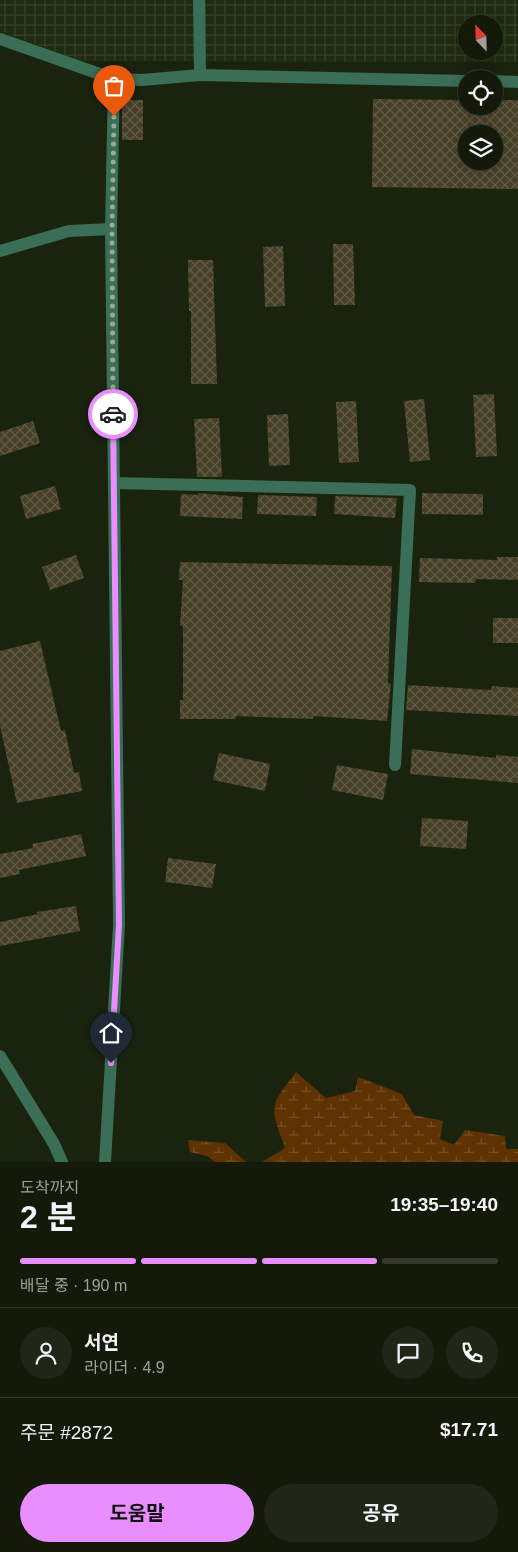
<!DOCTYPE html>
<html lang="ko">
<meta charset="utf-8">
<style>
:root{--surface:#131a0a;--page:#202718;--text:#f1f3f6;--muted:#9da19c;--line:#32382b;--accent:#e98efe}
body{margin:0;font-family:Arial,"Noto Sans KR",sans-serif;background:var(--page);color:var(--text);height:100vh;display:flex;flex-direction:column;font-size:19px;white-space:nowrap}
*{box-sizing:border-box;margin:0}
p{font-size:16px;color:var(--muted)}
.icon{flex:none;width:28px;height:28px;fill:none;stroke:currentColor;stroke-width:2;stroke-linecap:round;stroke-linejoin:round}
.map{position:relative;height:1162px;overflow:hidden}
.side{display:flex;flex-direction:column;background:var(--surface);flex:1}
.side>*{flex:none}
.needle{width:32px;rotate:337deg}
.tools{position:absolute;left:458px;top:15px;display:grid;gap:10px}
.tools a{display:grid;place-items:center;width:45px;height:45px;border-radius:50%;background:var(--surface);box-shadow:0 2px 12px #0003,0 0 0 1px var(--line);font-size:25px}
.pin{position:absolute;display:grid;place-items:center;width:42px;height:42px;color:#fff;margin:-51px -21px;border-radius:50% 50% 50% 0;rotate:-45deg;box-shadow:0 0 5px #0007}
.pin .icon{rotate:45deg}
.courier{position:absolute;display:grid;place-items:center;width:50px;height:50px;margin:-25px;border:4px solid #e98efe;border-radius:50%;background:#fff;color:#222;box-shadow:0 1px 6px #0007}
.headline em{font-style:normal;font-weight:700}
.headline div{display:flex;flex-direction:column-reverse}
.headline{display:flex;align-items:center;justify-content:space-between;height:85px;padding:0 20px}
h1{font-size:32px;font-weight:700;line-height:38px}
.bar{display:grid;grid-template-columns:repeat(4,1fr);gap:8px 5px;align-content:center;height:60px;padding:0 20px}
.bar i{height:6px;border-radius:4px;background:var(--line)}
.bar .on{background:var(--accent)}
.bar p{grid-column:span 4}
.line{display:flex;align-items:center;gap:12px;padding:0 20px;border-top:1px solid var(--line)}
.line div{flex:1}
.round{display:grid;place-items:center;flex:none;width:52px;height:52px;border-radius:26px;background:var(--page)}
.primary-button{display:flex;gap:10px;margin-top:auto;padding:10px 20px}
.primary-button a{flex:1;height:58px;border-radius:30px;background:var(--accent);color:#111;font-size:20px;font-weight:700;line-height:58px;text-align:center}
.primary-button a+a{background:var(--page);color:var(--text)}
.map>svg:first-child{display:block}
</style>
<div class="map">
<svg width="518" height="1162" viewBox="0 0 518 1162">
<defs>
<pattern id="industrial-grid" width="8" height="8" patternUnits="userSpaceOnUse" patternTransform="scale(1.25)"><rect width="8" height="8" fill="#202c11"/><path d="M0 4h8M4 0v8" fill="none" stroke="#364128"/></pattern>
<pattern id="wetland-marsh" width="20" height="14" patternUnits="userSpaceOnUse" patternTransform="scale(1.25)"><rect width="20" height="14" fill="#5e3301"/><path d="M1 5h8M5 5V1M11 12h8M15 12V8" fill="none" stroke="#755126"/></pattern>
<pattern id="building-cross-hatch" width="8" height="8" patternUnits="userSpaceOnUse" patternTransform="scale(1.25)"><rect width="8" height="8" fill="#474028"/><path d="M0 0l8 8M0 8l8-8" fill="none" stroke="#625c47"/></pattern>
</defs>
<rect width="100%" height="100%" fill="#19230e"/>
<path fill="url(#industrial-grid)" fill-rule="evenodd" d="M0,0H518V62L81,61L0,31ZM466,24H494V51H466Z"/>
<g fill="url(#wetland-marsh)">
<path d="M296,1072L326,1098L355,1091L358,1077L402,1094L414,1115L443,1121L440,1139L454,1145L465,1130L505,1136L506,1149H518V1162H262L285,1148C270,1106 268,1108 296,1072Z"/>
<polygon points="188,1140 225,1143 246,1162 215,1162 207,1156 190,1152"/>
</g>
<g fill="url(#building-cross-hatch)" fill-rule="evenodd">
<path d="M373,99L466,100V106H494V100H518V189L372,187ZM466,134H494V161H466Z"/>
<rect x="122" y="100" width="21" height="40"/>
<polygon points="333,244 353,244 355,305 334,305"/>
<polygon points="283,246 285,306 265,307 263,247"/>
<polygon points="188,260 213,260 217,384 191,384 191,311 189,311"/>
<polygon points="494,394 497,456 476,457 473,395"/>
<polygon points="424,399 430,460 410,462 404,401"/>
<polygon points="356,401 359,462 339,463 336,402"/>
<polygon points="288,414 290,465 269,466 267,415"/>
<polygon points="219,418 222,477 197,477 194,419"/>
<polygon points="33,421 40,443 0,456 0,432"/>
<polygon points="55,486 61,509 26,519 20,496"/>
<polygon points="198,493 243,497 242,519 180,516 181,494 198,495"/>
<polygon points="422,493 483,494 483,515 422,514"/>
<polygon points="258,495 317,497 316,516 257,514"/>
<polygon points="335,496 397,498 395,518 334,514"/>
<polygon points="76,555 84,578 50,590 42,567"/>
<polygon points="497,557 518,557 518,580 476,579 475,583 419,582 420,558 497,560"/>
<polygon points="180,562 392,566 388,683 391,684 387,721 313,716 313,719 236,716 236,719 180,719 180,700 183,700 183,626 180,625 183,580 179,580"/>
<rect x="493" y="618" width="25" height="25"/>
<polygon points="40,641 61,731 65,730 74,773 79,772 82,791 17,803 0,726 0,651"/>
<polygon points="408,685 491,690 492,686 518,688 518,716 406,710"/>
<polygon points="412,749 496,758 496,755 518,757 518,783 410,774"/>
<polygon points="219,753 270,764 265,791 213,780"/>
<polygon points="337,765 388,774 383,800 332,790"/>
<polygon points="422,818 468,821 466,849 420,846"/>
<polygon points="81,834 86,856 19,870 20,874 0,878 0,854 33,848 32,844"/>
<polygon points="168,858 216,864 212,888 165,882"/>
<polygon points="76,906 80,931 0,946 0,922 38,914 37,912"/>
</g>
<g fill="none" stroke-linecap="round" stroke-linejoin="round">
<g stroke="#3a6e57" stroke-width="12">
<polyline points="199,0 200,75"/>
<polyline points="0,39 114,79 142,80 200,75 466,81"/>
<polyline points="494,81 518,82"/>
<polyline points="0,251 69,231 111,229"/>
<polyline points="114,483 410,490 395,765"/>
<polyline points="0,1056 54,1144 62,1162"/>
<polyline points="105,1162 119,925 111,229 114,79"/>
</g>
</g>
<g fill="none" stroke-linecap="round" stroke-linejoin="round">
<polyline stroke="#a0a898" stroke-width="5" stroke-dasharray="0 9" points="113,414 112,229 114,116"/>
<polyline stroke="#e98efe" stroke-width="6" points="111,1063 119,925 113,414"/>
</g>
</svg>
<div class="tools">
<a><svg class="needle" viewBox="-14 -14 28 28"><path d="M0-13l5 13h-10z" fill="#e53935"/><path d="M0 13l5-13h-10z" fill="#9da19c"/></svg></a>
<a><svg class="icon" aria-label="locate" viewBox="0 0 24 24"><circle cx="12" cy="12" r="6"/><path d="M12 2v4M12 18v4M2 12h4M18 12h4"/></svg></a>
<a><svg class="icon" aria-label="layers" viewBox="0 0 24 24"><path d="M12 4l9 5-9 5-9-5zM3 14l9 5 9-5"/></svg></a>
</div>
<div class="pin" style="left:114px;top:116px;background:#ea580c"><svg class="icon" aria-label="bag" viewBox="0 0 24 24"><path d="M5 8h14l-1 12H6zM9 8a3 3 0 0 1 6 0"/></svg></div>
<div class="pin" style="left:111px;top:1063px;background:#1f2937"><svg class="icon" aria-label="home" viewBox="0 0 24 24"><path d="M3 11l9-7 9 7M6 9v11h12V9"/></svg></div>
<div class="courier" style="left:113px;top:414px"><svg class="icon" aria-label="car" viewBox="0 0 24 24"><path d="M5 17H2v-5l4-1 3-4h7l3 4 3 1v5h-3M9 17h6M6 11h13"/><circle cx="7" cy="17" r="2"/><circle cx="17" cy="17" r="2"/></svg></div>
</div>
<section class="side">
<div class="headline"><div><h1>2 분</h1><p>도착까지</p></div><em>19:35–19:40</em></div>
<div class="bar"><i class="on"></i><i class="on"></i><i class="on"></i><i></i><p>배달 중 · 190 m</p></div>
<div class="line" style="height:90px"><a class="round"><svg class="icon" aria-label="person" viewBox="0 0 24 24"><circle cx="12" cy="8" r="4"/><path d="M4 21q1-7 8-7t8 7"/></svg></a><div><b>서연</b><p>라이더 · 4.9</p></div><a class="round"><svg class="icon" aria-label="chat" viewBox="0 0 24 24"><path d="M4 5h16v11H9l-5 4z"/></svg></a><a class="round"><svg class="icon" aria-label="phone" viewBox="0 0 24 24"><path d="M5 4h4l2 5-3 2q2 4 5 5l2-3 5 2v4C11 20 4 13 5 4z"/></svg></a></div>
<div class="line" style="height:65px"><div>주문 #2872</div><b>$17.71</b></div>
<div class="primary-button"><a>도움말</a><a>공유</a></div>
</section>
